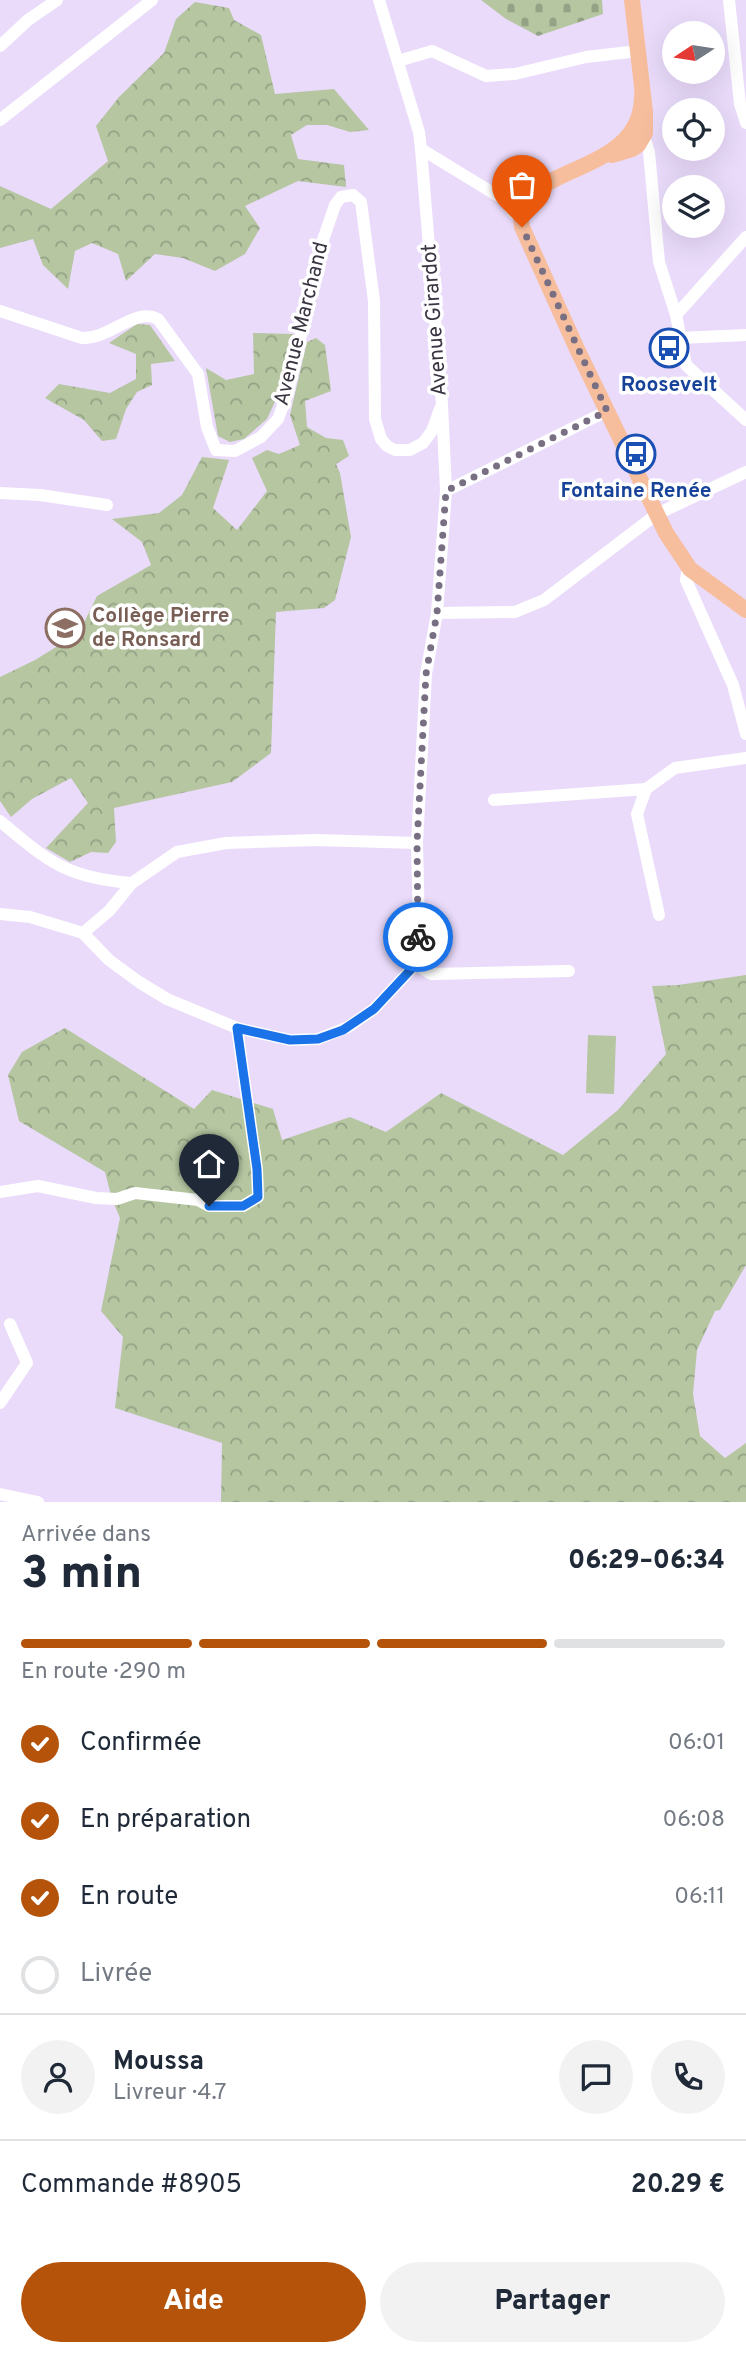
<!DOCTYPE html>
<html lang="fr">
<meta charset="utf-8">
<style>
:root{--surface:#fff;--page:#f2f2f3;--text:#1f2937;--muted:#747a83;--line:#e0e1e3;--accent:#b45309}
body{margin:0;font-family:Overpass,sans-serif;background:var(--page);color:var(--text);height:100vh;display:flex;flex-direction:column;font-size:26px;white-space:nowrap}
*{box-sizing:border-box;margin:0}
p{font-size:23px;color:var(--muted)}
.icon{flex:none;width:38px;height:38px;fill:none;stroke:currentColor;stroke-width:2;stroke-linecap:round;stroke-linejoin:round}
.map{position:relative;height:1502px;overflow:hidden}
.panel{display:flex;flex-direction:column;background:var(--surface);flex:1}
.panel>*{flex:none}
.needle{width:46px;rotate:258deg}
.controls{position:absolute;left:662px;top:21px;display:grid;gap:14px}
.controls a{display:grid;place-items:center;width:63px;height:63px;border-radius:50%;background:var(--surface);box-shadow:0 7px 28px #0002;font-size:35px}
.pin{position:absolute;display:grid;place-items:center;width:60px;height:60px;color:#fff;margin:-72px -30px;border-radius:50% 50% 50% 0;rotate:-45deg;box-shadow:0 0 7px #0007}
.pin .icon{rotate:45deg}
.courier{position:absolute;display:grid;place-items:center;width:70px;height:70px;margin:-35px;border:5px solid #1a73e8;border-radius:50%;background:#fff;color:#222;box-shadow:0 2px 9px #0007}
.summary em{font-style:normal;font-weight:800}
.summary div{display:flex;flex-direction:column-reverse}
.summary{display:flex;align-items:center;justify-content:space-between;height:119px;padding:0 21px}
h1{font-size:46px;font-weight:800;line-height:52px}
.bar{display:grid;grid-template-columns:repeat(4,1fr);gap:10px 7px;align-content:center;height:84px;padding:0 21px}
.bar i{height:9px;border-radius:5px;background:var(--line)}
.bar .current{background:var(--accent)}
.bar p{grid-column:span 4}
.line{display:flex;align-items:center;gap:18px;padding:0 21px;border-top:2px solid var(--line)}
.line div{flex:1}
.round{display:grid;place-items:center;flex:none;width:74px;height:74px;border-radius:37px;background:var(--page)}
ol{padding:0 21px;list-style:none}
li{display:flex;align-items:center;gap:21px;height:77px}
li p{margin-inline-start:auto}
li .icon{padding:7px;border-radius:50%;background:var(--accent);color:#fff;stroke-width:4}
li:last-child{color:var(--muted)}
li i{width:38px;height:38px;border:4px solid var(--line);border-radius:50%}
.action{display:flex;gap:14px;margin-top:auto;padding:14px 21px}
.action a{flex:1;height:80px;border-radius:42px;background:var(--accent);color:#fff;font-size:28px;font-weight:800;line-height:80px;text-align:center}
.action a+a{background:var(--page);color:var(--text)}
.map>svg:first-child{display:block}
</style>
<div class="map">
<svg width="746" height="1502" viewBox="0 0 746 1502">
<defs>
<pattern id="forest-crowns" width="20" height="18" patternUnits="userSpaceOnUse" patternTransform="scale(1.75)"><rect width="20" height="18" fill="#b5c6a1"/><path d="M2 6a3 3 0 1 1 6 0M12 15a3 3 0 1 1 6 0" fill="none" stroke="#94a285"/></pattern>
<pattern id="cemetery-stones" width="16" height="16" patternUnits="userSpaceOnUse" patternTransform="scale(1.75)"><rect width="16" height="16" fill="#b5c6a1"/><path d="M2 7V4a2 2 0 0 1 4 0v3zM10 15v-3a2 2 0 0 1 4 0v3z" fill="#94a285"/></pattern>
</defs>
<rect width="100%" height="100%" fill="#eadbfb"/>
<polygon fill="#b5c6a1" points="588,1035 616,1036 614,1094 586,1093"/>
<g fill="url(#forest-crowns)">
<polygon points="195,2 229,8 234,20 261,35 275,94 334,89 369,130 350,132 327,125 307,125 291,135 298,159 344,165 346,187 298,181 245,206 260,228 245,254 215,271 183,258 155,254 126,281 118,254 92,243 75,251 68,289 43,265 33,239 0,248 0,186 51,209 108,161 96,126 119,97 164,53 176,19"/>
<polygon points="137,324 150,325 175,361 151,364 152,385 137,392 126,409 116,439 102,441 84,420 45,398 59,384 110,393 136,379 136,354 109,343"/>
<polygon points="253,333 293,334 278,395 267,419 244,439 230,442 218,436 206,368 226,380 254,374"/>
<polygon points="316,338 325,345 331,391 305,401 307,427 326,438 343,440 349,456 336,464 340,473 351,537 335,600 324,608 276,612 271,753 232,782 114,808 116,842 108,853 91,852 70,862 46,848 88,803 71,778 32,799 11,817 0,801 0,677 35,660 79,633 97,596 151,565 142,542 112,519 159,513 182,495 202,457 229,460 213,508 237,530 267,491 252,458 267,450 279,454 300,445 290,415 307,342"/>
<polygon points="746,975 746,1265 720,1310 715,1311 697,1350 693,1394 700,1436 725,1458 746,1443 746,1502 221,1502 222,1443 115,1408 123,1337 101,1311 120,1218 112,1199 105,1172 19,1121 8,1075 22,1052 65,1028 194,1109 212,1090 273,1109 282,1140 350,1117 386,1132 441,1093 563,1155 618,1110 666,1054 652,986 678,985"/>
</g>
<polygon fill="url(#cemetery-stones)" points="481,0 602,0 603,14 538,36 506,19"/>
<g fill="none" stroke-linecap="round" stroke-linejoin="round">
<g stroke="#fff" stroke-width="12">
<polyline points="379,0 419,132 421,149"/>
<polyline points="729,0 740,104 746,123"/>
<polyline points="0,46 28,20 57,0"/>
<polyline points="398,61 432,51 486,76 515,74 586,57 638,51"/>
<polyline points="0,120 152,0"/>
<polyline points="642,130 649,152 659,262 676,315 686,365 746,420"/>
<path d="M0,311L82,338C111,339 134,307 158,319L198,374L207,427L216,450L235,451L261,437L278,419L288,392L322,243L335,205L341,197L353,195L361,202L374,301L375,419L381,439L387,446L395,450H410L423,443L432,431L440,409"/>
<polyline points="676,315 746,237"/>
<polyline points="680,338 746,335"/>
<polyline points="446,491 607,411"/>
<polyline points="0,493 40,495 107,505"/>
<polyline points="690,569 687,573 686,580 733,685 746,734"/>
<polyline points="437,613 515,612 544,600 657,514 746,472"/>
<polyline points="494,800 646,789"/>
<path d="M0,821C49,862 66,878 132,883"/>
<polyline points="0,914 30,917 83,933 109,960 139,982 167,999 237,1028 290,1040 318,1039 348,1027 374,1009 416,964 419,927 417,843 426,674 437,613 446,491 442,404 421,149 503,199 514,213 521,216"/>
<polyline points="659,915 637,814 646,789 675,768 746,758"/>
<polyline points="83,933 109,911 132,883 177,852 226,843 316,840 417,843"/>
<polyline points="416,964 431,974 569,971"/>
<polyline points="0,1192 38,1186 96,1198 117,1199 135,1193 198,1200 209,1206 243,1206 258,1197 257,1169 237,1028"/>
<polyline points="0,1403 27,1363 10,1324"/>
<polyline points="0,1494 38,1502"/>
</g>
<g stroke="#f7be9e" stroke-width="16">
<path d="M642,95C643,180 510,162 522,227L577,349L666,533L690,569L746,610"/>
<polyline points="612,155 632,149 638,145 645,133 645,112 632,0"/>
</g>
</g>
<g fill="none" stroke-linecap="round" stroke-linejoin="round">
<polyline stroke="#786f83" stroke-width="7" stroke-dasharray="0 12.6" points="418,937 417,843 426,674 437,613 446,491 607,411 522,227"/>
<polyline stroke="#1a73e8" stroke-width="9" points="209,1206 243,1206 258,1197 257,1169 237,1028 290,1040 318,1039 343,1030 374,1009 416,964 418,937"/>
</g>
<defs>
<symbol id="bus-ring" viewBox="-11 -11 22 22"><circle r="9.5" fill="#fff" stroke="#1a4fb4" stroke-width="1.5"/><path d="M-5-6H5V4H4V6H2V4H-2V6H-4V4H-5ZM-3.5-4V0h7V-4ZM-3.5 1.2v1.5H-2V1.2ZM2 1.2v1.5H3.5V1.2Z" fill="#1a4fb4"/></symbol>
<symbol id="school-ring" viewBox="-11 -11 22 22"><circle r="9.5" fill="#fff" stroke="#8d6e63" stroke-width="1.5"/><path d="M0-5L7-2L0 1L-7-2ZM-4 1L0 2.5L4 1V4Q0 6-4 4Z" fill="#8d6e63"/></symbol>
</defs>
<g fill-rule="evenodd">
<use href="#bus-ring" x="647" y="326" width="44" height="44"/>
<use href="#bus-ring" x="614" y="432" width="44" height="44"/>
<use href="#school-ring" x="43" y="606" width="44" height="44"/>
</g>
<g text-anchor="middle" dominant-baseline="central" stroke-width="7" stroke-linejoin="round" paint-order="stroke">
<g font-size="21" fill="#3b3542" stroke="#fff">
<text transform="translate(435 320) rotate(-94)">Avenue Girardot</text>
<text transform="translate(302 324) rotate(-76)">Avenue Marchand</text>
</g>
<g font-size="21" font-weight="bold" fill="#164399" stroke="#fff">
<text x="669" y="385">Roosevelt</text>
<text x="636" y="491">Fontaine Renée</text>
</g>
<g font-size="21" font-weight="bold" fill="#785e54" stroke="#fff" text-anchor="start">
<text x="92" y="616">Collège Pierre<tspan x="92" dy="24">de Ronsard</tspan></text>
</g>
</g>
</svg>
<div class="controls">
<a><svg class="needle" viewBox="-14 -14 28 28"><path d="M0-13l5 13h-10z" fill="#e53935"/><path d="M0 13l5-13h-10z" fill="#747a83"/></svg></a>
<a><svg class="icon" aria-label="locate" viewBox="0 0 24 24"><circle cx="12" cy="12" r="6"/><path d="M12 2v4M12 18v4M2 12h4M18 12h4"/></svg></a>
<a><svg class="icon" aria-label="layers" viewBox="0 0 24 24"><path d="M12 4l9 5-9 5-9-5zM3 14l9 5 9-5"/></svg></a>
</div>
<div class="pin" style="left:522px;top:227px;background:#ea580c"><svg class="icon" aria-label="bag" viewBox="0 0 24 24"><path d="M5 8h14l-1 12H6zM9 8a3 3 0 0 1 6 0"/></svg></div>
<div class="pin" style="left:209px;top:1206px;background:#1f2937"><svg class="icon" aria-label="home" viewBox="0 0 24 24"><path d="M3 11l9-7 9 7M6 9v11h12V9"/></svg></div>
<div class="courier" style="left:418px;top:937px"><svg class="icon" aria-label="bike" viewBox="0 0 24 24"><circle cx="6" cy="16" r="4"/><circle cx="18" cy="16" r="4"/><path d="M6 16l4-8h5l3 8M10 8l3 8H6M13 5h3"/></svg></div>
</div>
<section class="panel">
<div class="summary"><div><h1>3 min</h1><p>Arrivée dans</p></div><em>06:29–06:34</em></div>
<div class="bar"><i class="current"></i><i class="current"></i><i class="current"></i><i></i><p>En route · 290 m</p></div>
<ol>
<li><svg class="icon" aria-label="check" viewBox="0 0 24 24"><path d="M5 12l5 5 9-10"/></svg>Confirmée<p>06:01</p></li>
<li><svg class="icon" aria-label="check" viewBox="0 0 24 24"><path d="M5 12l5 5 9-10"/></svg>En préparation<p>06:08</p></li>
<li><svg class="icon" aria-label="check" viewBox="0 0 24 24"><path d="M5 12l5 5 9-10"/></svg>En route<p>06:11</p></li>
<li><i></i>Livrée</li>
</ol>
<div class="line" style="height:126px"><a class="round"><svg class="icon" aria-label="person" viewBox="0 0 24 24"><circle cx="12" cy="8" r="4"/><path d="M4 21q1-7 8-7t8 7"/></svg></a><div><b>Moussa</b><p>Livreur · 4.7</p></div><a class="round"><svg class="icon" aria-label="chat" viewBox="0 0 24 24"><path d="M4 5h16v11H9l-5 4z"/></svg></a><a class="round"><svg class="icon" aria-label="phone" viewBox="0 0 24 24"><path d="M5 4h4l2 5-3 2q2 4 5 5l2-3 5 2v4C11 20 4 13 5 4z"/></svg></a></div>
<div class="line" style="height:91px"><div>Commande #8905</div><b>20.29 €</b></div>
<div class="action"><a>Aide</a><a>Partager</a></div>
</section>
